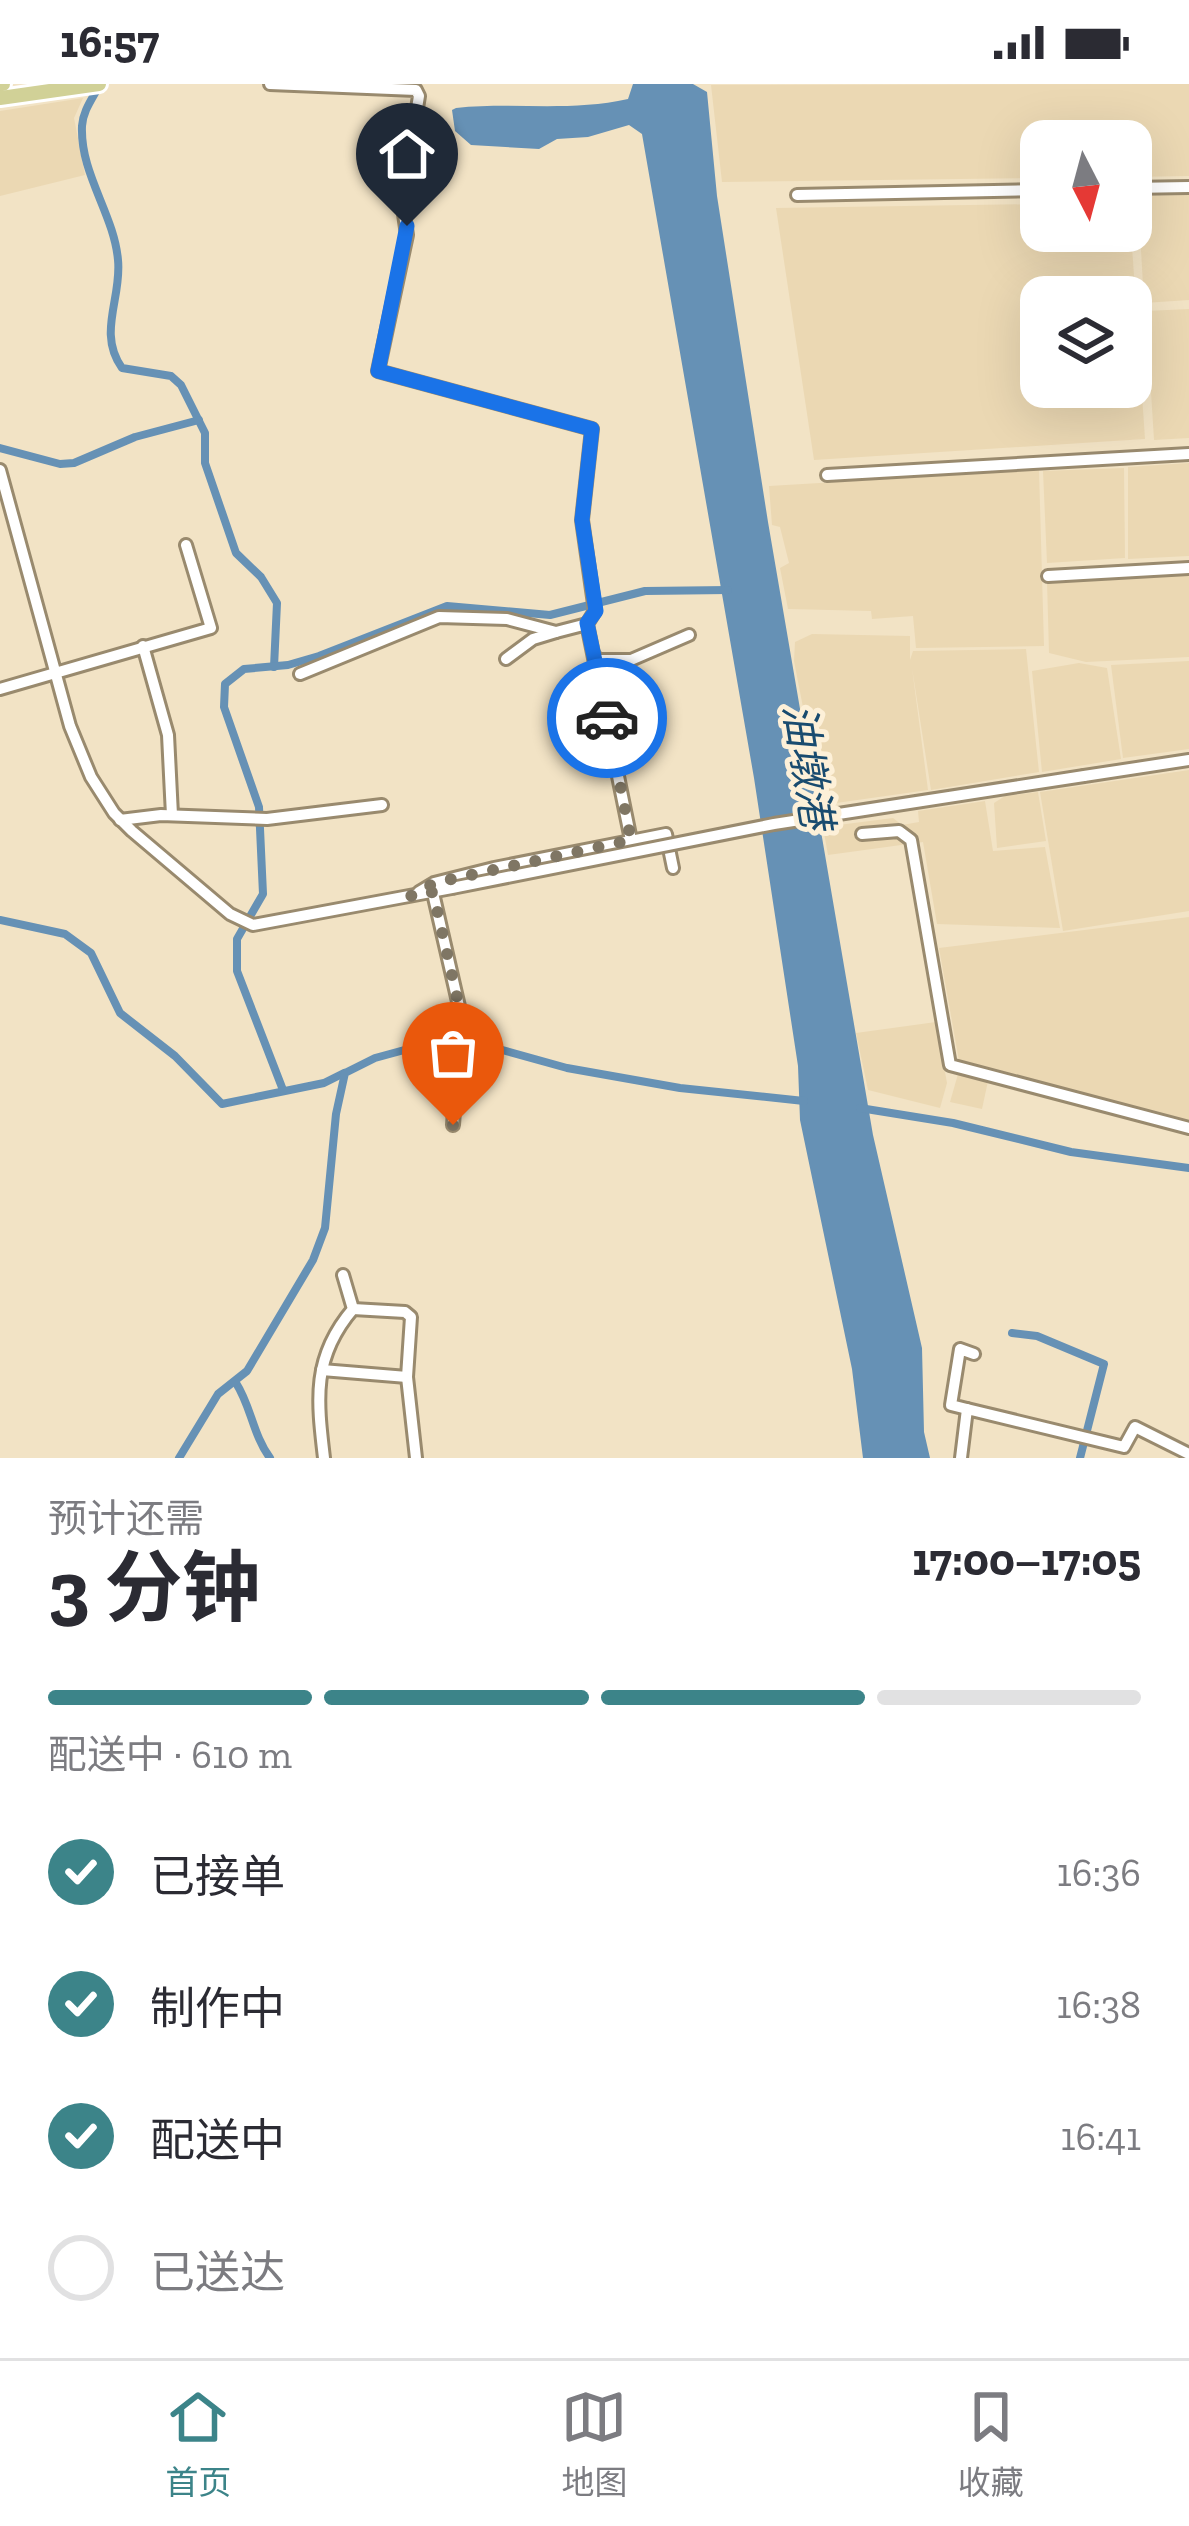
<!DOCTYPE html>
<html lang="zh">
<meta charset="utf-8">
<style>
:root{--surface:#fff;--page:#f2f2f3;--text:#2b2b33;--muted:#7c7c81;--line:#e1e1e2;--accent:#3c8489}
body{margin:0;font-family:"Zilla Slab","Noto Sans SC",serif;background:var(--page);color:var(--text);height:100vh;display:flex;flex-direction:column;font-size:45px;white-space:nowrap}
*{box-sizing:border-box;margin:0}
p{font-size:39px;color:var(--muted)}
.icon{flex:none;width:66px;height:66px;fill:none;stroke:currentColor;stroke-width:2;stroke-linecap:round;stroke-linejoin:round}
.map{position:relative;height:1374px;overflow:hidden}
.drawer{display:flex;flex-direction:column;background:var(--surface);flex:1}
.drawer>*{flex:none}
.needle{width:78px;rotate:174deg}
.controls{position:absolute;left:1020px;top:36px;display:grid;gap:24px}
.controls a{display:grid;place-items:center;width:132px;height:132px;border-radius:24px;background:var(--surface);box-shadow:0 12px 48px #0002;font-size:60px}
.pin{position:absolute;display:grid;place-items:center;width:102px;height:102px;color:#fff;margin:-123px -51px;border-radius:50% 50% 50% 0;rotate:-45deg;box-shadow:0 0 12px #0007}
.pin .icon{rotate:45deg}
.courier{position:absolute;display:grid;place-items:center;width:120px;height:120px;margin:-60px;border:9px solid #1a73e8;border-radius:50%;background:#fff;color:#222;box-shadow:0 3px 15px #0007}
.head em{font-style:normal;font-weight:700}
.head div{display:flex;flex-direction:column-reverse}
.head{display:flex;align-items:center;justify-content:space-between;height:204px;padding:0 48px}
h1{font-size:78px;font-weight:700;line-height:90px}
.bar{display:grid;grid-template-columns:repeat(4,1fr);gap:18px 12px;align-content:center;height:144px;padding:0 48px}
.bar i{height:15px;border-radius:9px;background:var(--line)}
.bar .current{background:var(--accent)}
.bar p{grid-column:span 4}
ol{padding:0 48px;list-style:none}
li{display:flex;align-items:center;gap:36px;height:132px}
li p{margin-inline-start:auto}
li .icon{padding:12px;border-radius:50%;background:var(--accent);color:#fff;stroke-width:4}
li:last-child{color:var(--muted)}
li i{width:66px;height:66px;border:6px solid var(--line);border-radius:50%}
.status{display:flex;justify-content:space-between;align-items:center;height:84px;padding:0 60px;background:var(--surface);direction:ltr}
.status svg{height:33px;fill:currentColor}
.tab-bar{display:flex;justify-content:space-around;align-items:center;height:168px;border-top:3px solid var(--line);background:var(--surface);font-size:33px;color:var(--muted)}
.tab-bar a{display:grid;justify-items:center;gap:6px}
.tab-bar .current{color:var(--accent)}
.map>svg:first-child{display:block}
</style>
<div class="status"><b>16:57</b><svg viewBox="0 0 49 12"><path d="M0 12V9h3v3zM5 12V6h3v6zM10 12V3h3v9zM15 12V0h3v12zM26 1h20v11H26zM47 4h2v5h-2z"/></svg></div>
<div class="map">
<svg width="1189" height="1374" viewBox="0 0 1189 1374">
<rect width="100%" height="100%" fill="#f2e3c5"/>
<g fill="#ebd8b3" fill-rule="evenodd">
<polygon points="1189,0 1189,92 1131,93 1131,57 1041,57 1041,94 722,98 711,1"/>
<polygon points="83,14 74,34 85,91 0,112 0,27"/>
<polygon points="1189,111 1189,216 1144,219 1138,112"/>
<path d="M1041,120V147H1131L1145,355L814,376L776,124ZM1041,213H1131V303H1041Z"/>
<polygon points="1189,225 1189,354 1154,356 1146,227"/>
<polygon points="1189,379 1189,472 1128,475 1128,383"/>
<polygon points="1124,384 1125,474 1047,479 1043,387"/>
<polygon points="1039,386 1044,562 916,564 913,532 872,535 871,527 788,525 780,484 789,479 780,443 772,441 769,402"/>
<polygon points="1189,489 1189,573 1086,578 1049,569 1047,497"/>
<polygon points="812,550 910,552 910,576 913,567 1026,565 1039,688 931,706 912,584 928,706 822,721 794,577 795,558"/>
<polygon points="1189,577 1189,665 1123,674 1111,581"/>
<polygon points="1079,579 1107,584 1121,675 1042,688 1032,587"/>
<polygon points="1189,686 1189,827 1063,847 1040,708"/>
<polygon points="1038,708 1046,757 997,764 994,719 1005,712"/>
<polygon points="985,717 993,767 1045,763 1060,844 937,840 923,758 828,771 823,743 893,734 902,741 919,738 918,727"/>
<polygon points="1189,833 1189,1039 959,977 939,864"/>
<polygon points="936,938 947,999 940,1024 868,1006 856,949"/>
<polygon points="958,990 988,997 982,1025 950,1018"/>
</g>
<path fill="#6691b5" d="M633,0H693L707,8L717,112L768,438L873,1051L922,1264L924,1348L930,1374H863L852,1285L800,1036L798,982L754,694L642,50L629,41L588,53L557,55L539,65L471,61L455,47L452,26L456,24C513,18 571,28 628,15Z"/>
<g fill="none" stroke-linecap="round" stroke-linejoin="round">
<g stroke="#6691b5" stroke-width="8">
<path d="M100,0C93,14 83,26 82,42C80,90 114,130 118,176C122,214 97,249 122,284L171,292L181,301L205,349V379L236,469L261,493L277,519L274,583"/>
<polyline points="0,364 60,380 74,379 135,353 199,336"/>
<polyline points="0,836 65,850 91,869 120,929 175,972 222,1020 324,999 344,989"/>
<polyline points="283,1006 237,887 237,855 263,810 259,723 224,623 225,600 244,585 288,581 319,572 447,522 550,531 645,507 728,506"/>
<polyline points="860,1024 953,1039 1071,1068 1189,1084"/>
<polyline points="1012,1249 1037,1252 1104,1280 1080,1374"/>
<path d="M236,1299C251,1322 253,1351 270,1374"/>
<polyline points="179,1374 218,1310 247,1287 313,1176 325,1144 336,1030 345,989 375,974 408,965 477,959 567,984 680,1004 804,1017"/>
</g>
<defs>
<g id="minor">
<polyline points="270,0 416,6 419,12 402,116 407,151 378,287 592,345 582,436 595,527 587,540 631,756"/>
<polyline points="1131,104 1189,103"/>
<polyline points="797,111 1041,106"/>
<polyline points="0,386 70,642 91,693 114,729 132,747 230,830 253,841 452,804"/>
<polyline points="827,391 1189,370"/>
<polyline points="1048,492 1189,484"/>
<polyline points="143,562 168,651 172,731"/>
<polyline points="595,572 597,576 631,576 689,551"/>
<polyline points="506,575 533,555 556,548"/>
<polyline points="300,590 439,533 507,535 556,548 587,540"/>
<polyline points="0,605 211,544 186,461"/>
<polyline points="1084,692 1189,676"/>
<polyline points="120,736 161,731 267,735 382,721"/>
<polyline points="862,750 899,747 911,756 950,981 1189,1044"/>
<polyline points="419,808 434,799 494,784 666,750 673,784"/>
<polyline points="433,809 461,931 453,1041"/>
<polyline points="353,1225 405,1228 411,1233 407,1293 416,1374"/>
<polyline points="322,1286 407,1293"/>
<polyline points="967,1325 951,1321 960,1265 974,1270"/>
<path d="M324,1374C317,1315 312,1273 353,1225L343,1191"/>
<polyline points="961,1374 967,1325 1124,1363 1135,1343 1189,1370"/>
</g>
<g id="major">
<polyline points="0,0 3,0"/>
<polyline points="0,14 99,0"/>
</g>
</defs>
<use href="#minor" stroke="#998a6e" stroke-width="16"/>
<use href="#major" stroke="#fff" stroke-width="20"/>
<use href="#minor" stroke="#fff" stroke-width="10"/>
<use href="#major" stroke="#d1d197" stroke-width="14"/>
<defs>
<polyline id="minor-bridge" points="452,804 774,740 1084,692"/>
</defs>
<use href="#minor-bridge" stroke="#998a6e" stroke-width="16" stroke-linecap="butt"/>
<use href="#minor-bridge" stroke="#fff" stroke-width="10"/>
</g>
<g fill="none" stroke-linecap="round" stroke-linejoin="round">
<polyline stroke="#7f7664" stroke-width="12" stroke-dasharray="0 21.6" points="453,1041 461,931 433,808 411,812 434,799 631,756 607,634"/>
<polyline stroke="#1a73e8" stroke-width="15" points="407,142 378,287 592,345 582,436 596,527 587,539 607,634"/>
</g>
<g text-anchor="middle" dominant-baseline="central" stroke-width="10" stroke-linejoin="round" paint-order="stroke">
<g font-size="42" font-style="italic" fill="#194b6f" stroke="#fdf0d8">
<text transform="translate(808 682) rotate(81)">油墩港</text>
</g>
</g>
</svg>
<div class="controls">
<a><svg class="needle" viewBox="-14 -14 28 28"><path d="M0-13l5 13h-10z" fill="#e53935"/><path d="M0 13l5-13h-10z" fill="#7c7c81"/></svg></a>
<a><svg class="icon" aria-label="layers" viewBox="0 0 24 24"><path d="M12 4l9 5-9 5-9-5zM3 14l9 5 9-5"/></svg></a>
</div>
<div class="pin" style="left:453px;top:1041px;background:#ea580c"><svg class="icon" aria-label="bag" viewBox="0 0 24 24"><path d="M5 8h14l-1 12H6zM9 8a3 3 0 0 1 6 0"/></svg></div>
<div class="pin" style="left:407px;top:142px;background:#1f2937"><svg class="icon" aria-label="home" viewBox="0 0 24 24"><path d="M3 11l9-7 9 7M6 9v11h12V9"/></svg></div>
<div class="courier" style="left:607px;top:634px"><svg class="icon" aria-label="car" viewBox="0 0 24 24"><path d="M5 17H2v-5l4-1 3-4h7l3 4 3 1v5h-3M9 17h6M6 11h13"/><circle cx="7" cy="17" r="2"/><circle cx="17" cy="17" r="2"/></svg></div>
</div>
<section class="drawer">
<div class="head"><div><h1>3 分钟</h1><p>预计还需</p></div><em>17:00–17:05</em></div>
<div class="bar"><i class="current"></i><i class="current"></i><i class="current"></i><i></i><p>配送中 · 610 m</p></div>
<ol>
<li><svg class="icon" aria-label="check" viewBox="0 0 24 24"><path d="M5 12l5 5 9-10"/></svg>已接单<p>16:36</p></li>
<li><svg class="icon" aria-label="check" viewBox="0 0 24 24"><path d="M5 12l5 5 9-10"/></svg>制作中<p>16:38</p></li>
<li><svg class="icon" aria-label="check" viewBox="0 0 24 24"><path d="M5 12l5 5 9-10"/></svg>配送中<p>16:41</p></li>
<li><i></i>已送达</li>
</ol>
</section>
<nav class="tab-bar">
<a class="current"><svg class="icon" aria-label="home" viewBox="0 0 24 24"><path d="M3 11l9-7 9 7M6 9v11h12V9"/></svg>首页</a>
<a><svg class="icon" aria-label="map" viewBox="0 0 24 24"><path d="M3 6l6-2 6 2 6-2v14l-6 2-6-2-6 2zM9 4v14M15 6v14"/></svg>地图</a>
<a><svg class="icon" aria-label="saved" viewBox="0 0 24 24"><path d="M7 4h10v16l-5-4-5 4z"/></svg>收藏</a>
</nav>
